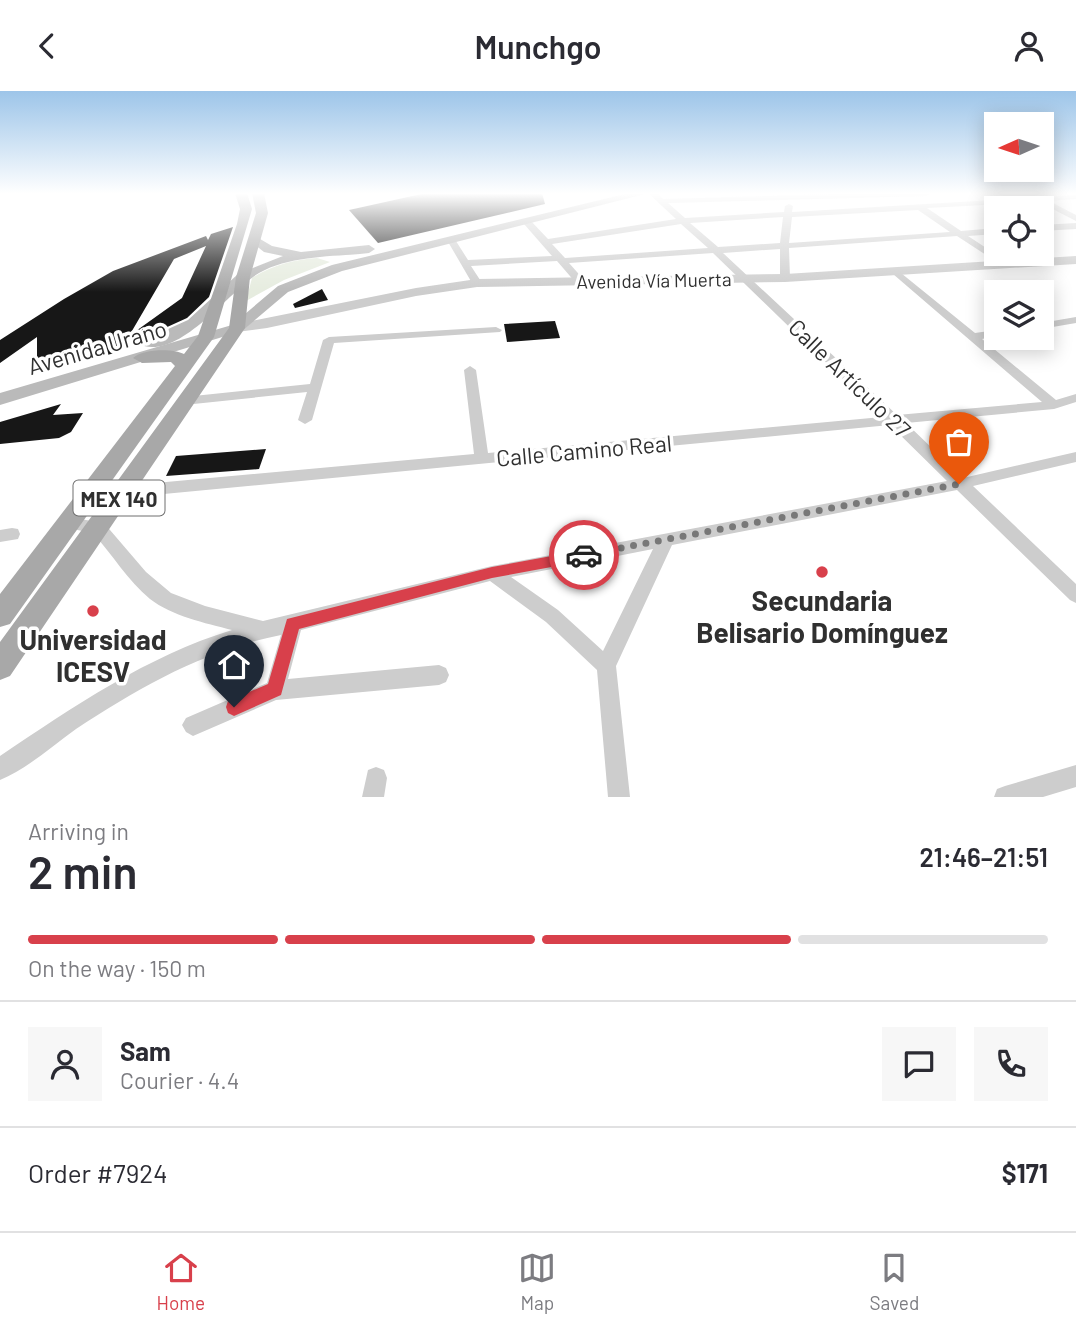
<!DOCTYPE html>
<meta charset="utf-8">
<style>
:root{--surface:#fff;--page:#f7f7f7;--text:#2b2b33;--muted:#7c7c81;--line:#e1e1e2;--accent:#d8404b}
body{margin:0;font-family:Barlow,sans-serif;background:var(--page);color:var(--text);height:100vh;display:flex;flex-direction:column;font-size:26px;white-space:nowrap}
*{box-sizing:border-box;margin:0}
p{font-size:23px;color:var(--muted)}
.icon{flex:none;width:38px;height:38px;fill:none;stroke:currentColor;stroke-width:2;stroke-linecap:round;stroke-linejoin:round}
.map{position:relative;height:706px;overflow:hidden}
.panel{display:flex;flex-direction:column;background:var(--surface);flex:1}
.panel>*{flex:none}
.needle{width:46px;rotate:267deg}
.controls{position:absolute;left:984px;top:21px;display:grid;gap:14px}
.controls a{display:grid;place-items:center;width:70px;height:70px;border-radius:0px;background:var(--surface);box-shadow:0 4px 18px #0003;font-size:35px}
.pin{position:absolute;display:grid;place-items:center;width:60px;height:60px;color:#fff;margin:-72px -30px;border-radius:50% 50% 50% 0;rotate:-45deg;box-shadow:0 0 7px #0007}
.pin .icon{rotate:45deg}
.courier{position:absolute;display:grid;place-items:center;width:70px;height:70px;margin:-35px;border:5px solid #d8404b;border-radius:50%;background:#fff;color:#222;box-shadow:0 2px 9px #0007}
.overview em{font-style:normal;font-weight:600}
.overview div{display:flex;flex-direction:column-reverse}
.overview{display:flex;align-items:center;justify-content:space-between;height:119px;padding:0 28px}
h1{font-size:46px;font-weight:600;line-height:52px}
.bar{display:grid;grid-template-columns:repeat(4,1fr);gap:10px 7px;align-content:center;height:84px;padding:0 28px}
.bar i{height:9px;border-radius:5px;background:var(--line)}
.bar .selected{background:var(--accent)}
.bar p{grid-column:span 4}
.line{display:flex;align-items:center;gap:18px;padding:0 28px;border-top:2px solid var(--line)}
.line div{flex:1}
.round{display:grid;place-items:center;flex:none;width:74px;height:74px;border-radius:0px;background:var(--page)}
header{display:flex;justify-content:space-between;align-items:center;height:91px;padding:0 28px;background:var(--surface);font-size:32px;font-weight:600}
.menu{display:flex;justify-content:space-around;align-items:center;height:98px;border-top:2px solid var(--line);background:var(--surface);font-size:19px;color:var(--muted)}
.menu a{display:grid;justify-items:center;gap:4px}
.menu .selected{color:var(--accent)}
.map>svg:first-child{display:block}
</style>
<header><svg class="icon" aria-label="back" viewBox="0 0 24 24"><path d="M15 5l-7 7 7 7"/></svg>Munchgo<svg class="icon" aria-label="person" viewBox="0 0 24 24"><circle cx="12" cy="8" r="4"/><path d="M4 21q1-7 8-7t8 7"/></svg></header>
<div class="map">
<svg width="1076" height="706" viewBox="0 0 1076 706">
<rect width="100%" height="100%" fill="#fff"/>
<path fill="#e6ecdf" d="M317,167L330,171L284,189L246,210L252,187C273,174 293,169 317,167Z"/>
<g fill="#171717" fill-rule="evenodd">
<polygon points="426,102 542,102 545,113 378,152 349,119"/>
<path d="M233,136L209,206L187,227L143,247L141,251L111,263L37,281V246L0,272V249L64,208L113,180L206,145L208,149L211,143ZM206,155L182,207L129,245L174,168Z"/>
<polygon points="322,198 328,209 295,217 293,213"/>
<polygon points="555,230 560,247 507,251 504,233"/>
<polygon points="61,313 53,324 83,322 71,341 59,347 0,353 0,331"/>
<polygon points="266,358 259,378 166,385 176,365"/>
</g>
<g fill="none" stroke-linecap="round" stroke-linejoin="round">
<g fill="#cdcdcd" fill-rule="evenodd">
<path d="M648,102H657L663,108L862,102L930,103L926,105L668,112L685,127L784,121L785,115L789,113L793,115L792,121L1076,104V108L1049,110L1076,124V130L1039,111L927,117L961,140L996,137V143L968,145L1009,172V176L1006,177L957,145L789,157L790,187L785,190L780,187V158L723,162L897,324L1042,311L893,183L891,181L896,178L975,242L996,239V245L982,248L1056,309L1076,303V311L1054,318L906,332L963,387L1076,361V371L973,395L1076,493V512L1070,509L957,399L672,454L616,575L630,706H608L597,579L546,531L490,490L301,539L288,588L439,574L446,577L449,584L446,591L439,594L276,609L193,645L186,641L182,634L186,627L267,592L281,544C205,559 140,596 76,638C52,655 27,678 0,689V665C73,616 147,565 232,539C205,532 172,525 150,508C128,490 112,463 93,442L62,436L60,432L62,428L68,426L104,432L146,481L171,502L205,515L263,530L492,475L947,390L890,334L90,410L85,408L82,404L85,400L90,398L474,363L464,279L470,275L476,279L488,362L882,326L713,162L569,172L585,190L580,193L576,192L557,170L471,175L482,192L477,195L472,192L447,149L454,147L468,169L552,165L524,133V129H530L548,148L676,128ZM918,119L950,141L789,152L792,126ZM783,126L780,152L718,156L690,132ZM681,133L708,157L565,167L552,153ZM653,458L603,560L558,519L511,486Z"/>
<polygon points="1076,132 1076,138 1041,140 1041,134"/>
<polygon points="1076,226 1076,232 1041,238 1041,232"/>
<polygon points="496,236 502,239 500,241 334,252 312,329 305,333 298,329 307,301 184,314 178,310 184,306 310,293 323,249 329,246"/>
<polygon points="12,437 18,438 20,443 18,448 0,451 0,439"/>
<polygon points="1076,674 1076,696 1043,706 994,706 997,698 1005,695"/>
<polygon points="376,676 384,679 387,687 384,706 362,706 368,679"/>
</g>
<polygon fill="#cdcdcd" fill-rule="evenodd" points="1076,165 1076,173 785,191 477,196 416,205 267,237 237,241 230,237 237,233 416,197 477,188 785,183"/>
<g fill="#bababa" fill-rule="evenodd">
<polygon points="629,102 649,102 342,180 288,201 242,240 0,314 0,302 232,234 278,195 332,174"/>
<path d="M255,145L272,155L301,161L369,154L375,158L369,162C333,166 291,164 259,182C230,199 183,265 144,255V249L188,229L238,183L283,165L264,161L249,149Z"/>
</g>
<g fill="#a8a8a8" fill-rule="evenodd">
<path d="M235,102H247L252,118L214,246L10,533L0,536V503L175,275L171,271L142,272L133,267C142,258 173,257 184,263L198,245L237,133L240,118Z"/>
<polygon points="252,102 264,102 268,122 250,186 245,237 10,585 0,589 0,551 229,237 236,186 256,122"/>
</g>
</g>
<linearGradient id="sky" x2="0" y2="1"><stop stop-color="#9dc5e9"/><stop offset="0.51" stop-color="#fff"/><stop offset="1" stop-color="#fff" stop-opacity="0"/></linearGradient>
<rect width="1076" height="201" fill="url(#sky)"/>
<polygon fill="#d8404b" points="584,459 591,464 584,470 492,487 299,538 281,604 234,625 228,622 226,616 228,610 268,593 287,528 492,476"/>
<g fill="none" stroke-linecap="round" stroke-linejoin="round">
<polyline stroke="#787878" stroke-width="7" stroke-dasharray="0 12.6" points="584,464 959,393"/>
</g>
<g fill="#d8404b" stroke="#fff" stroke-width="2.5">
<circle cx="822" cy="481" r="7"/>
<circle cx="93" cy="520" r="7"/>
</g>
<g text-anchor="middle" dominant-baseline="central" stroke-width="7" stroke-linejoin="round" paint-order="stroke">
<g font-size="19" fill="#303030" stroke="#fff">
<text transform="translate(654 189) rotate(-1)">Avenida Vía Muerta</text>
</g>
<rect fill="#fff" stroke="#6e6e6e" stroke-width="2" x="73.5" y="389.5" width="91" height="35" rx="5"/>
<g font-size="21" font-weight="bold" fill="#303030">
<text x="119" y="407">MEX 140</text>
</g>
<g font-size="23" fill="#303030" stroke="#fff">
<text transform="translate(97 256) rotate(-16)">Avenida Urano</text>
<text transform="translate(850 287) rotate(44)">Calle Artículo 27</text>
<text transform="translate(584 359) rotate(-5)">Calle Camino Real</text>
</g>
<g font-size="28" font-weight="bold" fill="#303030" stroke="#fff">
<text x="822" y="509">Secundaria<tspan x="822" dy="32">Belisario Domínguez</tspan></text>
<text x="93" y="548">Universidad<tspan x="93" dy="32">ICESV</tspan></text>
</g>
</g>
</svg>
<div class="controls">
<a><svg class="needle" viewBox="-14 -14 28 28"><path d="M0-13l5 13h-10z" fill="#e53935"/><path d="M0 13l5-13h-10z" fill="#7c7c81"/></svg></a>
<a><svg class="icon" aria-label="locate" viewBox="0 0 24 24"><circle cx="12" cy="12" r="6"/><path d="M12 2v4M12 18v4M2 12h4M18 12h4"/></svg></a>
<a><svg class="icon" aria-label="layers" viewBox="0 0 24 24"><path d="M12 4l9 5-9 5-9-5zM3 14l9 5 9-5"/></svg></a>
</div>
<div class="pin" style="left:959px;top:393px;background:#ea580c"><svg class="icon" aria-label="bag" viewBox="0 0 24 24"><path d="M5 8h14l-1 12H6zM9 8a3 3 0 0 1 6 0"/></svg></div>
<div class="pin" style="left:234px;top:616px;background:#1f2937"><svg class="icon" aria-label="home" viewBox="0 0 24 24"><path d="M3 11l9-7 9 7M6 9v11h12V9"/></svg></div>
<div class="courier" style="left:584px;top:464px"><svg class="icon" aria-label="car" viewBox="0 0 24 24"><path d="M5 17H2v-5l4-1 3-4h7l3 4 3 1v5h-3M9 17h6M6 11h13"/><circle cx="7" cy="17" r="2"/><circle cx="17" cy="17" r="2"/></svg></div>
</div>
<section class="panel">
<div class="overview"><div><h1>2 min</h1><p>Arriving in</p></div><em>21:46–21:51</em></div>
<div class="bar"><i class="selected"></i><i class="selected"></i><i class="selected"></i><i></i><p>On the way · 150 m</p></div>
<div class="line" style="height:126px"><a class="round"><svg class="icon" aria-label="person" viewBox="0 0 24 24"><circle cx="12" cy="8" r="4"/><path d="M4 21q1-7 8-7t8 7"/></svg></a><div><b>Sam</b><p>Courier · 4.4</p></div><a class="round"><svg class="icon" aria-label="chat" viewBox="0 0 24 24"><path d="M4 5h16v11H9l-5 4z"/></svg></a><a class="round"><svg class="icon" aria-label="phone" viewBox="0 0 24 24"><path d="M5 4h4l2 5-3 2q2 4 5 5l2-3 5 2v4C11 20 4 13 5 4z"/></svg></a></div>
<div class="line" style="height:91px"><div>Order #7924</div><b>$171</b></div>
</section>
<nav class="menu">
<a class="selected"><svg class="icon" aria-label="home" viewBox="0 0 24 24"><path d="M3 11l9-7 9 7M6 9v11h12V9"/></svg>Home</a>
<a><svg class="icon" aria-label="map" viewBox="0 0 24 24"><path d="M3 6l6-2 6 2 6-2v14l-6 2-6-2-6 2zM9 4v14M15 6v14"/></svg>Map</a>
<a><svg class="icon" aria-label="saved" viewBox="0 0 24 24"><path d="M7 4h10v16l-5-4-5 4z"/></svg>Saved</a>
</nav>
